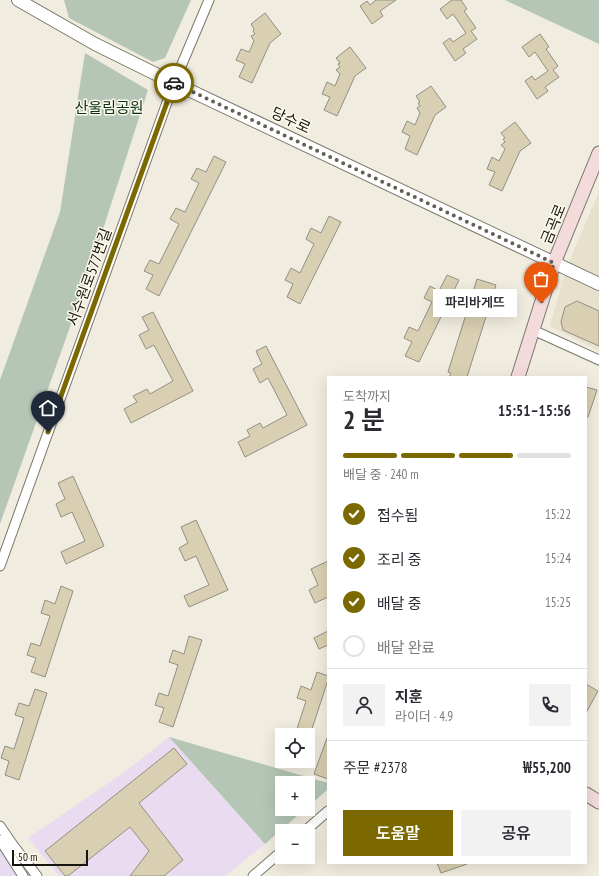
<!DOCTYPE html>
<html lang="ko">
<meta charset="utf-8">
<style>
:root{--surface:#fff;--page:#f2f2f3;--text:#2b2b33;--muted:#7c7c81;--line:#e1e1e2;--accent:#7b6900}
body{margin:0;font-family:"PT Sans Narrow","Noto Sans KR",sans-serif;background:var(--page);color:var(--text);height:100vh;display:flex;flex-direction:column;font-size:15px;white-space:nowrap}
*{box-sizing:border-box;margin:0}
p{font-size:13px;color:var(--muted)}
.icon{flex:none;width:22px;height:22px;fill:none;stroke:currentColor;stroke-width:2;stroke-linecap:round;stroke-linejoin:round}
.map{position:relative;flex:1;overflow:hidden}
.panel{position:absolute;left:327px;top:376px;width:260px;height:488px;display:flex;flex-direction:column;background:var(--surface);border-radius:0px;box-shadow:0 4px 16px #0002}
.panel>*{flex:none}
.controls{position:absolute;left:275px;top:728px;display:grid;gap:8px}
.controls a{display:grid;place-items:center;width:40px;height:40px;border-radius:0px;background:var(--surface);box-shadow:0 4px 16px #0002;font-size:20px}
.scale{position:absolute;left:12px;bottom:10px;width:76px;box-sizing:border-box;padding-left:4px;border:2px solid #161510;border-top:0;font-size:11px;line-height:14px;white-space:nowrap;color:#161510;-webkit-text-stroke:3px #fdf9ec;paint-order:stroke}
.pin{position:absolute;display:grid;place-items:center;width:34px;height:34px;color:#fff;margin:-41px -17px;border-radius:50% 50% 50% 0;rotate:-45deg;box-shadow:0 0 4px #0007}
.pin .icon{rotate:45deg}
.courier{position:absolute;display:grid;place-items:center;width:40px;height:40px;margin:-20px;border:3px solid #7b6900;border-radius:50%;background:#fff;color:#222;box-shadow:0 1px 5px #0007}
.bubble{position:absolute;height:28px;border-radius:0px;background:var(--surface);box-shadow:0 4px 16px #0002;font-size:13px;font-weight:600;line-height:28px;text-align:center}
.overview em{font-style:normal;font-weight:600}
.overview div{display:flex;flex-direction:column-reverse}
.overview{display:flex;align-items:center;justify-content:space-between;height:68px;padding:0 16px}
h1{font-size:26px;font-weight:600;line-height:30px}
.bar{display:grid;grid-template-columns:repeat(4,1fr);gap:6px 4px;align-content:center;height:48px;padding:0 16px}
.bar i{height:5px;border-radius:3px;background:var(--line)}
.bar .selected{background:var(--accent)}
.bar p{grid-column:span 4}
.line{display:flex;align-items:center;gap:10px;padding:0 16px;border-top:1px solid var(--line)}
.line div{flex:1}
.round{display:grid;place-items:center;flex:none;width:42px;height:42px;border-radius:0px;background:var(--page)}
ol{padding:0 16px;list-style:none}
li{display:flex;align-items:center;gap:12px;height:44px}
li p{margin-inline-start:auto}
li .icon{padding:4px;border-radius:50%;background:var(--accent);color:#fff;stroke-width:4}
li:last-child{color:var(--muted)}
li i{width:22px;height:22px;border:2px solid var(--line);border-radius:50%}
.action{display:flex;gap:8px;margin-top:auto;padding:8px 16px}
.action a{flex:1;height:46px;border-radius:0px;background:var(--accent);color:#fff;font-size:16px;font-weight:600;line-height:46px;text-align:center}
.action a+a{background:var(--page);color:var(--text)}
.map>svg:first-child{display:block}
</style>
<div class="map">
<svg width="599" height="876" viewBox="0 0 599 876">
<rect width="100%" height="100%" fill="#f0ecdf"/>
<polygon fill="#e6e0cc" points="599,192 599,351 550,326 566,269"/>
<g fill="#eadcf0">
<polygon points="169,737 265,844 225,876 59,876 28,838 126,771"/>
<polygon points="0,846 20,876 0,876"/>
</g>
<g fill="#b5c6b7">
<polygon points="64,0 191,0 165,58 153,62 69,18"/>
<polygon points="505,0 599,0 599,44"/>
<polygon points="85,53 148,90 87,279 0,524 0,380 60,212"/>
<polygon points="169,737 328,783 328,789 308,807 308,783 282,783 282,809 305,809 265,844"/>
</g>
<g fill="#d9cfb2" stroke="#938f83">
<polygon points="376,0 396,0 380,11 383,16 372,24 360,6 367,1 370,5"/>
<polygon points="452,0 461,0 467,9 464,11 476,28 471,31 477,39 463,49 466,53 455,61 443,43 450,38 453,42 466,33 453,14 447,19 440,9"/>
<polygon points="265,13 281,34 270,43 252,83 239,77 245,64 236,60 241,49 249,52 254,41 251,36 255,34 253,31 254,29 251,24"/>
<polygon points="540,34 549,47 546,49 558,66 553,70 559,77 545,87 548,91 537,99 525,81 532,76 535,80 548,71 535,52 529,57 522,47"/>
<polygon points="350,47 366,68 355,76 337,116 324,110 330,97 322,94 327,82 335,86 340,74 336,70 340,67 338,64 340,63 336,58"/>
<polygon points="431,86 446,107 435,115 417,155 405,149 410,136 402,132 407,121 415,125 420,113 417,108 420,106 418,103 420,102 416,96"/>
<polygon points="515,122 531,143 520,151 502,191 489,185 495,172 487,169 492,157 499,161 505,149 501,145 505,142 503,139 505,138 501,133"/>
<polygon points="214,156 226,162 159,296 146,289 153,275 144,271 150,260 159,264 179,224 170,219 176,208 185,212 199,183 191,179 197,168 206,172"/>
<polygon points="329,216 341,222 300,304 287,297 293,284 285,280 291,268 300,273 314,244 306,239 311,228 321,233"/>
<polygon points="447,275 459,280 419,362 405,356 412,342 404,338 409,327 418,331 432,302 424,298 430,286 439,291"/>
<polygon points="477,279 496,285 467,377 449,377 451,373 448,372"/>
<polygon points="577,301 599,311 599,346 563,330 561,322 565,307"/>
<polygon points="153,312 193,391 131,423 124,409 137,402 133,396 147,389 150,394 173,381 154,345 146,349 139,335 149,330 142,317"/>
<polygon points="266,346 307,425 245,457 238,442 250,436 247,430 260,423 263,428 287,415 268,378 260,383 253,369 262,364 256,351"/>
<polygon points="586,387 597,390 588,417 586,417"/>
<polygon points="73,476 104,546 66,564 61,552 85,541 72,512 61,517 56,504 65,499 58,483"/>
<polygon points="196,520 228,590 189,607 184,596 209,585 196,556 185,561 179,548 188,543 181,527"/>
<polygon points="328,561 328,597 315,603 309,590 318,585 311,569"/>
<polygon points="61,586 73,591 45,677 31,672 36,658 27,655 31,643 40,646 50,616 41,613 45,600 55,604"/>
<polygon points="328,631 328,645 319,649 314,638"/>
<polygon points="189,636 202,640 173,727 159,722 164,708 155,705 159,693 168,696 178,665 169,662 173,650 184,654"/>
<polygon points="317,672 328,676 328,680 310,735 295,735 306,701 297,698 301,686 311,690"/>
<polygon points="586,684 598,691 586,713"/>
<polygon points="35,689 47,693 19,780 5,775 9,761 1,758 5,746 14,749 24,718 15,715 19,703 29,706"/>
<polygon points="327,738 328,738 328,779 314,774"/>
<polygon points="174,748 187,764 139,803 183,860 164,876 130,876 149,851 130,827 68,876 65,876 45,851"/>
<polygon points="437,863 467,863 467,864 441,873"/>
</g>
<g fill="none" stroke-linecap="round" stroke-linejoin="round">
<defs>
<g id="minor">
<polyline points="533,330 599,360"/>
<polyline points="0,566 174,83 209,0"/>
<polyline points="0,826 13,845 37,876"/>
<polyline points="305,831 328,811"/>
<polyline points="0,840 23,876"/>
<polyline points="253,876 282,851"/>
</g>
<polyline id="tertiary" points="18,0 95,44 174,83 599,284"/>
<g id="secondary">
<polyline points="518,377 554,263 599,153"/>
<polyline points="586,794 599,802"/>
</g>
</defs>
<use href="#minor" stroke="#7a776b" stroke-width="11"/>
<use href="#tertiary" stroke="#7a776b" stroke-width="14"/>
<use href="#secondary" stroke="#7a776b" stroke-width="15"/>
<use href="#minor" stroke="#fff" stroke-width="9"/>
<use href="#tertiary" stroke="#fff" stroke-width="12"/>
<use href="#secondary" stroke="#f3dbdc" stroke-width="13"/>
</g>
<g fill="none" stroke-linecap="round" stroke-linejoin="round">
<polyline stroke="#626058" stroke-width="4" stroke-dasharray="0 7.2" points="174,83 554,263 541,303"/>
<polyline stroke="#7b6900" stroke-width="5" points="48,432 174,83"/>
</g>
<g text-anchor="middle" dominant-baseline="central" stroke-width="3" stroke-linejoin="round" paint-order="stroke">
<g font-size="15" fill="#083213" stroke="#fdf9ec">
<text x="109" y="107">산울림공원</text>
</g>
<g font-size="15" fill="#161510" stroke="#fdf9ec">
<text transform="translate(291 120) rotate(25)">당수로</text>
<text transform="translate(553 224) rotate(-68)">금곡로</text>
<text transform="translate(89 277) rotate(-70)">서수원로577번길</text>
</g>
</g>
</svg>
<div class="controls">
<a><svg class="icon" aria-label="locate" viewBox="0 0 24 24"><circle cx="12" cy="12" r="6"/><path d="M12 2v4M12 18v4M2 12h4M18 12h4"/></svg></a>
<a>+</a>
<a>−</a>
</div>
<div class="scale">50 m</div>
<div class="pin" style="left:541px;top:303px;background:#ea580c"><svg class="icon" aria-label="bag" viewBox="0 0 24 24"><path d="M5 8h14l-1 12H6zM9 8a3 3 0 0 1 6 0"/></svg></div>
<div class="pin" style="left:48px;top:432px;background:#1f2937"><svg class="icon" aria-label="home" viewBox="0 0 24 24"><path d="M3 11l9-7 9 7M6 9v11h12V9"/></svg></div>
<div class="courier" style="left:174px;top:83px"><svg class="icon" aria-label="car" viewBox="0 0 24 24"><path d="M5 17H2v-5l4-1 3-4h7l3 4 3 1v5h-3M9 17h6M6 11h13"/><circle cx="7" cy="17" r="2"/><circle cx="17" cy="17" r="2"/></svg></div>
<div class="bubble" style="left:433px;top:289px;width:84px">파리바게뜨</div>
<section class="panel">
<div class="overview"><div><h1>2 분</h1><p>도착까지</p></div><em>15:51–15:56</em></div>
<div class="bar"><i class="selected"></i><i class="selected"></i><i class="selected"></i><i></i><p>배달 중 · 240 m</p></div>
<ol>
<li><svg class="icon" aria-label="check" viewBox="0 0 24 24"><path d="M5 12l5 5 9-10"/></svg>접수됨<p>15:22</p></li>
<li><svg class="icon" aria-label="check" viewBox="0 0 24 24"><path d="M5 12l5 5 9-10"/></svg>조리 중<p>15:24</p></li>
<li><svg class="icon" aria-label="check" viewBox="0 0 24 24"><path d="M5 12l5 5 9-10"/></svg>배달 중<p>15:25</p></li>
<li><i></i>배달 완료</li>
</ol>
<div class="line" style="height:72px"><a class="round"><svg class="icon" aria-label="person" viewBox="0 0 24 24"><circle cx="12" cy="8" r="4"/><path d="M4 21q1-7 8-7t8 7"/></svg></a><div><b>지훈</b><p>라이더 · 4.9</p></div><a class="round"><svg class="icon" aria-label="phone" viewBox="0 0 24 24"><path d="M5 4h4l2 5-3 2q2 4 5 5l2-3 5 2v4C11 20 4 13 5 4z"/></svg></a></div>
<div class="line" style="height:52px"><div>주문 #2378</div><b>₩55,200</b></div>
<div class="action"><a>도움말</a><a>공유</a></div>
</section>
</div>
